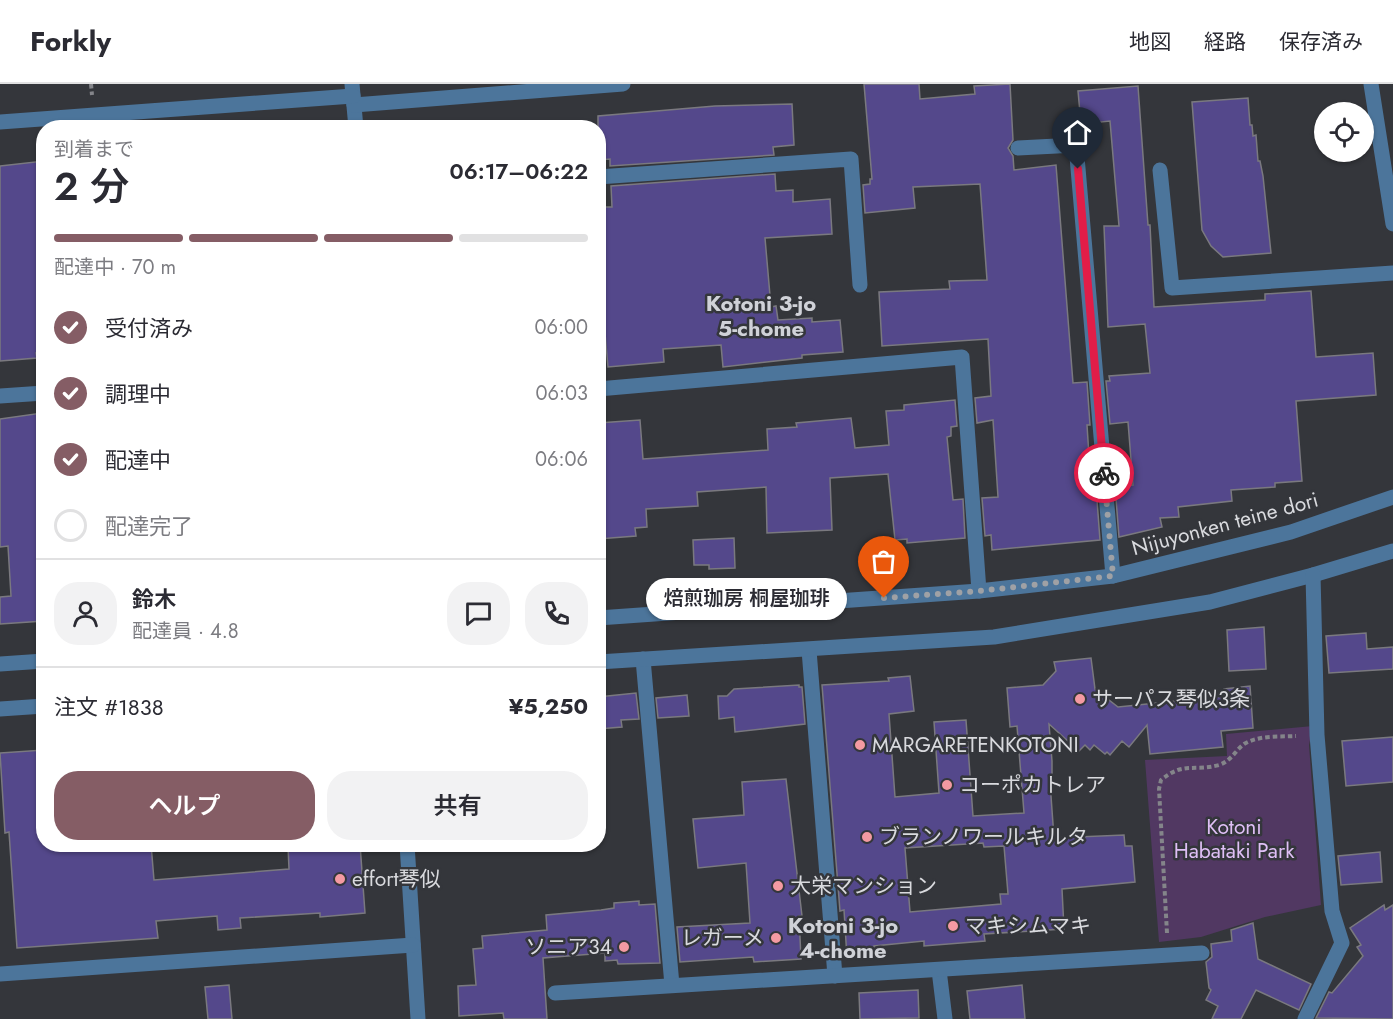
<!DOCTYPE html>
<html lang="ja">
<meta charset="utf-8">
<style>
:root{--surface:#fff;--page:#f2f2f3;--text:#2b2b33;--muted:#7c7c81;--line:#e1e1e2;--accent:#855d65}
body{margin:0;font-family:Jost,"Noto Sans JP",sans-serif;background:var(--page);color:var(--text);height:100vh;display:flex;flex-direction:column;font-size:22px;white-space:nowrap}
*{box-sizing:border-box;margin:0}
p{font-size:20px;color:var(--muted)}
.icon{flex:none;width:33px;height:33px;fill:none;stroke:currentColor;stroke-width:2;stroke-linecap:round;stroke-linejoin:round}
.map{position:relative;flex:1;overflow:hidden}
.panel{position:absolute;left:36px;top:36px;width:570px;height:732px;display:flex;flex-direction:column;background:var(--surface);border-radius:24px;box-shadow:0 2px 4px #0004}
.panel>*{flex:none}
.fabs{position:absolute;left:1314px;top:18px;display:grid;gap:12px}
.fabs a{display:grid;place-items:center;width:60px;height:60px;border-radius:50%;background:var(--surface);box-shadow:0 2px 4px #0004;font-size:30px}
.pin{position:absolute;display:grid;place-items:center;width:51px;height:51px;color:#fff;margin:-62px -26px;border-radius:50% 50% 50% 0;rotate:-45deg;box-shadow:0 0 6px #0007}
.pin .icon{rotate:45deg}
.courier{position:absolute;display:grid;place-items:center;width:60px;height:60px;margin:-30px;border:4px solid #e11d48;border-radius:50%;background:#fff;color:#222;box-shadow:0 2px 8px #0007}
.bubble{position:absolute;height:42px;border-radius:21px;background:var(--surface);box-shadow:0 2px 4px #0004;font-size:20px;font-weight:600;line-height:42px;text-align:center}
.headline em{font-style:normal;font-weight:600}
.headline div{display:flex;flex-direction:column-reverse}
.headline{display:flex;align-items:center;justify-content:space-between;height:102px;padding:0 18px}
h1{font-size:39px;font-weight:600;line-height:45px}
.bar{display:grid;grid-template-columns:repeat(4,1fr);gap:9px 6px;align-content:center;height:72px;padding:0 18px}
.bar i{height:8px;border-radius:4px;background:var(--line)}
.bar .on{background:var(--accent)}
.bar p{grid-column:span 4}
.line{display:flex;align-items:center;gap:15px;padding:0 18px;border-top:2px solid var(--line)}
.line div{flex:1}
.round{display:grid;place-items:center;flex:none;width:63px;height:63px;border-radius:24px;background:var(--page)}
ol{padding:0 18px;list-style:none}
li{display:flex;align-items:center;gap:18px;height:66px}
li p{margin-inline-start:auto}
li .icon{padding:6px;border-radius:50%;background:var(--accent);color:#fff;stroke-width:4}
li:last-child{color:var(--muted)}
li i{width:33px;height:33px;border:3px solid var(--line);border-radius:50%}
.button{display:flex;gap:12px;margin-top:auto;padding:12px 18px}
.button a{flex:1;height:69px;border-radius:24px;background:var(--accent);color:#fff;font-size:24px;font-weight:600;line-height:69px;text-align:center}
.button a+a{background:var(--page);color:var(--text)}
header{display:flex;align-items:center;gap:36px;box-sizing:border-box;height:84px;padding:0 30px;background:var(--surface);border-bottom:2px solid var(--line)}
header strong{font-size:28px}
nav{display:flex;gap:33px;margin-inline-start:auto;font-size:21px}
.map>svg:first-child{display:block}
</style>
<header>
<strong>Forkly</strong>
<nav><a>地図</a><a>経路</a><a>保存済み</a></nav>
</header>
<div class="map">
<svg width="1393" height="935" viewBox="0 0 1393 935">
<rect width="100%" height="100%" fill="#34363b"/>
<polygon fill="#513862" points="1313,642 1309,661 1321,821 1265,833 1201,853 1159,858 1145,676 1227,672 1226,650"/>
<g fill="#54488b" stroke="#7a797f" stroke-width="1.5" fill-rule="evenodd">
<polygon points="864,0 919,0 920,15 975,10 974,2 1010,0 1013,56 1008,64 1013,72 1014,86 1056,81 1073,299 1087,298 1090,341 1087,341 1091,403 1096,403 1100,456 992,466 991,451 985,452 982,414 998,413 993,336 977,339 975,314 991,312 988,255 882,262 879,208 950,205 949,197 987,196 980,100 913,103 915,124 865,129 863,101 870,100 870,95 872,95"/>
<polygon points="1138,2 1148,141 1150,141 1154,223 1265,216 1265,210 1311,207 1316,273 1373,269 1376,311 1296,317 1302,397 1275,399 1275,403 1231,406 1232,417 1178,423 1179,433 1160,434 1162,443 1119,453 1115,402 1133,401 1128,338 1110,340 1106,297 1110,297 1109,292 1150,289 1145,240 1108,243 1104,142 1119,142 1110,37 1081,40 1078,7"/>
<polygon points="1248,14 1250,41 1252,41 1253,52 1256,51 1258,77 1260,77 1263,92 1271,169 1223,173 1211,162 1202,146 1192,18"/>
<polygon points="792,20 794,61 773,63 774,71 610,82 610,75 598,76 598,32 715,22"/>
<polygon points="44,77 44,268 36,269 37,274 0,277 0,82"/>
<polygon points="775,90 776,107 793,106 793,118 830,115 832,150 765,154 771,223 776,222 778,236 812,234 812,238 840,236 843,268 802,271 802,274 723,283 721,261 663,265 664,278 608,283 602,216 598,216 598,123 612,123 611,102"/>
<polygon points="955,316 957,342 951,343 951,352 947,353 953,416 963,415 965,454 907,459 907,455 895,456 888,390 830,394 832,446 767,449 766,403 697,408 698,422 646,425 647,443 635,444 636,452 598,455 598,339 640,336 643,375 768,366 767,345 797,343 796,339 851,334 855,364 889,361 886,327 904,326 904,321"/>
<polygon points="42,329 44,361 44,537 0,540 0,513 11,512 8,462 0,463 0,335"/>
<polygon points="734,454 735,484 709,485 709,481 694,481 693,456"/>
<polygon points="1264,543 1266,585 1229,587 1227,546"/>
<polygon points="1366,549 1367,565 1393,563 1393,585 1329,589 1326,552"/>
<path d="M1091,574L1095,605L1118,623L1225,612L1224,605L1250,602L1253,644L1221,647L1223,663L1150,670L1147,641L1129,663L1122,657L1110,671L1107,668L1105,670L1094,661L1090,666L1085,661L1079,667L1049,640L1052,677V698H1050L1054,754L1124,751L1125,762H1132L1135,798L1062,805L1064,845L984,850L985,857L924,862V857L874,862L875,872L847,874L844,826L840,827L822,601L889,597L888,594L910,592L914,627L889,630L895,713L939,709L934,638L966,636L973,732L1024,729L1017,642L1010,643L1007,604L1043,601L1056,587L1054,578ZM983,759L984,763L1004,762L1008,810H1000L1001,820L910,828L905,764Z"/>
<polygon points="799,601 799,603 802,603 805,640 735,648 734,633 719,635 718,612 727,612 734,605"/>
<polygon points="636,609 639,635 621,636 622,643 598,645 598,613"/>
<polygon points="687,611 689,632 658,634 656,614"/>
<polygon points="1393,653 1393,698 1346,702 1342,657"/>
<polygon points="44,666 44,760 151,760 154,796 289,785 288,762 360,760 365,829 320,833 320,829 240,834 241,844 218,846 217,832 156,837 158,854 17,864 9,748 5,749 0,669"/>
<polygon points="786,695 802,832 799,832 801,875 754,878 753,873 680,878 677,843 750,839 746,779 698,784 693,735 744,731 742,698"/>
<polygon points="1380,768 1382,798 1341,801 1338,772"/>
<polygon points="639,817 639,821 655,820 660,879 618,880 617,876 605,877 605,869 543,874 547,935 504,935 503,929 459,932 458,902 476,901 473,865 483,864 482,852 547,846 546,831 601,826 614,824 614,819"/>
<polygon points="1384,821 1385,826 1393,821 1393,935 1316,934 1329,908 1332,909 1363,872 1357,863 1361,861 1350,844"/>
<polygon points="1253,839 1258,875 1311,900 1299,926 1256,906 1241,935 1212,935 1218,922 1206,916 1211,906 1209,904 1206,878 1212,873 1211,860 1232,857 1231,846"/>
<polygon points="229,901 232,935 208,935 205,903"/>
<polygon points="1022,901 1025,935 970,935 967,907"/>
<polygon points="918,906 919,934 860,935 859,909"/>
</g>
<g fill="none" stroke-linecap="round" stroke-linejoin="round">
<g stroke="#84858a" stroke-width="4" stroke-dasharray="4.5 3" stroke-linecap="butt">
<polyline points="91,0 92,11"/>
<path d="M1167,849L1159,705L1161,696C1184,677 1194,688 1219,681C1231,677 1235,667 1244,660C1259,651 1279,653 1296,652"/>
</g>
<g stroke="#4c759b" stroke-width="15">
<polyline points="352,0 356,44"/>
<polyline points="1371,0 1393,140"/>
<polyline points="354,21 623,0"/>
<polyline points="0,38 353,12"/>
<polyline points="1018,64 1076,61 1113,492"/>
<polyline points="1160,86 1172,204 1393,189"/>
<polyline points="598,93 851,75 860,201"/>
<polyline points="598,305 962,273 979,507"/>
<polyline points="0,312 44,309"/>
<polyline points="598,534 979,507 1113,492 1291,448 1393,413"/>
<polyline points="809,566 835,892"/>
<polyline points="643,575 672,901"/>
<polyline points="598,578 994,553 1210,518 1313,491 1393,467"/>
<polyline points="0,580 44,577"/>
<polyline points="0,625 44,622"/>
<polyline points="407,760 418,935"/>
<polyline points="939,886 945,935"/>
<polyline points="0,890 413,861"/>
<polyline points="555,909 1202,869"/>
<polyline points="1305,935 1342,859 1332,827 1317,651 1313,491"/>
</g>
</g>
<g fill="none" stroke-linecap="round" stroke-linejoin="round">
<polyline stroke="#9fa1a5" stroke-width="6" stroke-dasharray="0 10.8" points="884,514 979,507 1113,492 1104,389"/>
<polyline stroke="#e11d48" stroke-width="8" points="1078,85 1104,389"/>
</g>
<g fill="#f49aa2" stroke="#34363b" stroke-width="2">
<circle cx="1080" cy="615" r="6"/>
<circle cx="860" cy="661" r="6"/>
<circle cx="947" cy="701" r="6"/>
<circle cx="867" cy="753" r="6"/>
<circle cx="340" cy="795" r="6"/>
<circle cx="778" cy="802" r="6"/>
<circle cx="953" cy="842" r="6"/>
<circle cx="776" cy="854" r="6"/>
<circle cx="624" cy="863" r="6"/>
</g>
<g text-anchor="middle" dominant-baseline="central" stroke-width="5" stroke-linejoin="round" paint-order="stroke">
<g font-size="21" fill="#d9dade" stroke="#34363b">
<text transform="translate(1225 440) rotate(-15)">Nijuyonken teine dori</text>
</g>
<g font-size="21" fill="#d9dade" stroke="#34363b" text-anchor="start">
<text x="1092" y="615">サーパス琴似3条</text>
<text x="872" y="661">MARGARETENKOTONI</text>
<text x="959" y="701">コーポカトレア</text>
<text x="879" y="753">ブランノワールキルタ</text>
<text x="352" y="795">effort琴似</text>
<text x="790" y="802">大栄マンション</text>
<text x="965" y="842">マキシムマキ</text>
<text x="764" y="854" text-anchor="end">レガーメ</text>
<text x="612" y="863" text-anchor="end">ソニア34</text>
</g>
<g font-size="21" fill="#dfbff6" stroke="#34363b">
<text x="1234" y="743">Kotoni<tspan x="1234" dy="24">Habataki Park</tspan></text>
</g>
<g font-size="22" font-weight="bold" fill="#d0d2d8" stroke="#34363b">
<text x="761" y="219">Kotoni 3-jo<tspan x="761" dy="25">5-chome</tspan></text>
<text x="843" y="841">Kotoni 3-jo<tspan x="843" dy="25">4-chome</tspan></text>
</g>
</g>
</svg>
<div class="fabs">
<a><svg class="icon" aria-label="locate" viewBox="0 0 24 24"><circle cx="12" cy="12" r="6"/><path d="M12 2v4M12 18v4M2 12h4M18 12h4"/></svg></a>
</div>
<div class="pin" style="left:884px;top:514px;background:#ea580c"><svg class="icon" aria-label="bag" viewBox="0 0 24 24"><path d="M5 8h14l-1 12H6zM9 8a3 3 0 0 1 6 0"/></svg></div>
<div class="pin" style="left:1078px;top:85px;background:#1f2937"><svg class="icon" aria-label="home" viewBox="0 0 24 24"><path d="M3 11l9-7 9 7M6 9v11h12V9"/></svg></div>
<div class="courier" style="left:1104px;top:389px"><svg class="icon" aria-label="bike" viewBox="0 0 24 24"><circle cx="6" cy="16" r="4"/><circle cx="18" cy="16" r="4"/><path d="M6 16l4-8h5l3 8M10 8l3 8H6M13 5h3"/></svg></div>
<div class="bubble" style="left:646px;top:494px;width:201px">焙煎珈房 桐屋珈琲</div>
<section class="panel">
<div class="headline"><div><h1>2 分</h1><p>到着まで</p></div><em>06:17–06:22</em></div>
<div class="bar"><i class="on"></i><i class="on"></i><i class="on"></i><i></i><p>配達中 · 70 m</p></div>
<ol>
<li><svg class="icon" aria-label="check" viewBox="0 0 24 24"><path d="M5 12l5 5 9-10"/></svg>受付済み<p>06:00</p></li>
<li><svg class="icon" aria-label="check" viewBox="0 0 24 24"><path d="M5 12l5 5 9-10"/></svg>調理中<p>06:03</p></li>
<li><svg class="icon" aria-label="check" viewBox="0 0 24 24"><path d="M5 12l5 5 9-10"/></svg>配達中<p>06:06</p></li>
<li><i></i>配達完了</li>
</ol>
<div class="line" style="height:108px"><a class="round"><svg class="icon" aria-label="person" viewBox="0 0 24 24"><circle cx="12" cy="8" r="4"/><path d="M4 21q1-7 8-7t8 7"/></svg></a><div><b>鈴木</b><p>配達員 · 4.8</p></div><a class="round"><svg class="icon" aria-label="chat" viewBox="0 0 24 24"><path d="M4 5h16v11H9l-5 4z"/></svg></a><a class="round"><svg class="icon" aria-label="phone" viewBox="0 0 24 24"><path d="M5 4h4l2 5-3 2q2 4 5 5l2-3 5 2v4C11 20 4 13 5 4z"/></svg></a></div>
<div class="line" style="height:78px"><div>注文 #1838</div><b>¥5,250</b></div>
<div class="button"><a>ヘルプ</a><a>共有</a></div>
</section>
</div>
